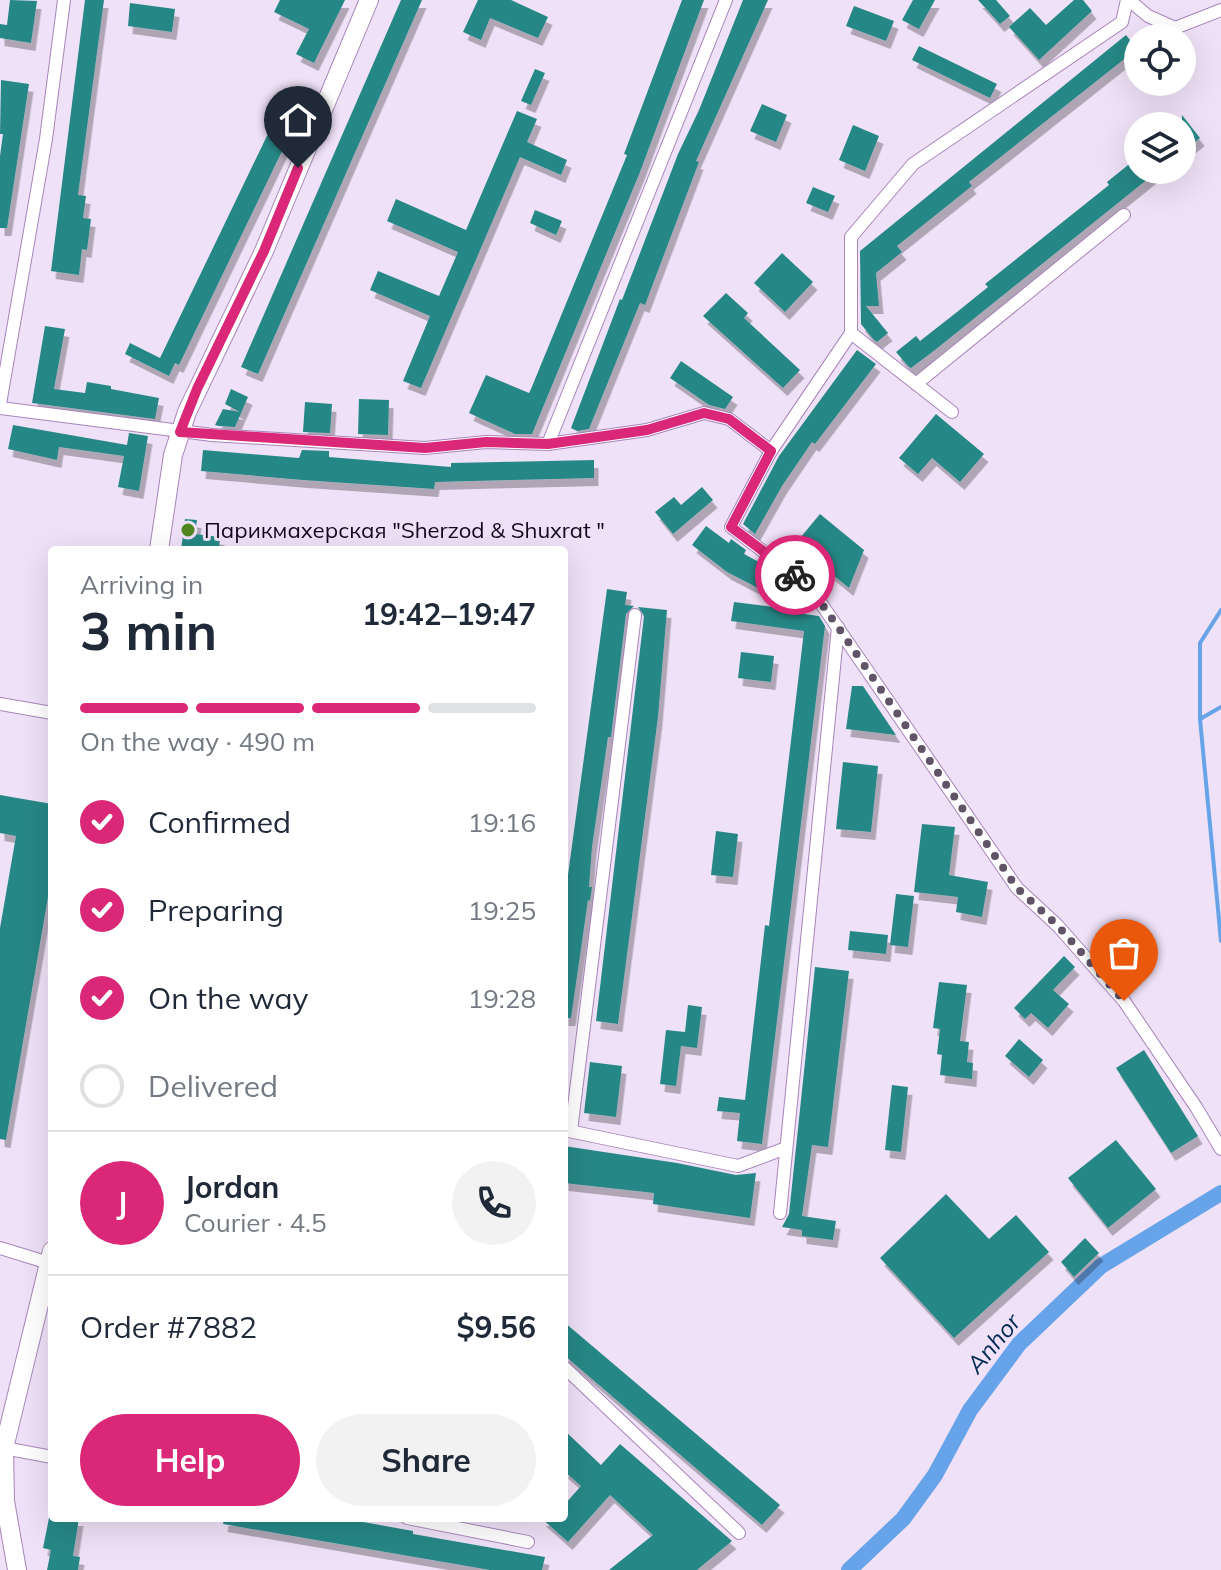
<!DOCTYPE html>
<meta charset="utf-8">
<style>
:root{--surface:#fff;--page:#f2f2f3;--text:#1f2937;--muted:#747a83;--line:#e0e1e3;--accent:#db2777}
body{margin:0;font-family:Mulish,sans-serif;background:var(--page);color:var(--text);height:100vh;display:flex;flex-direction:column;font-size:30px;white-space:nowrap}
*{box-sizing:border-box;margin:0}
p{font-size:26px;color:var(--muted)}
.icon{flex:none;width:44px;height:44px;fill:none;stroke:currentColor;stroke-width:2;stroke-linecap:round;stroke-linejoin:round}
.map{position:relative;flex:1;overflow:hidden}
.drawer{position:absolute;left:48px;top:546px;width:520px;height:976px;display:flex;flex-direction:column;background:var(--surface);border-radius:8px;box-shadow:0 8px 32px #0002}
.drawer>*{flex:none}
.controls{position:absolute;left:1124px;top:24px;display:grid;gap:16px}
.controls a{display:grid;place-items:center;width:72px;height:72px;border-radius:50%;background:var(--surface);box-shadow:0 8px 32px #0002;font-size:40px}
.pin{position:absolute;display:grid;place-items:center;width:68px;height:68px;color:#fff;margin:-82px -34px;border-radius:50% 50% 50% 0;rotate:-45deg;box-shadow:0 0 8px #0007}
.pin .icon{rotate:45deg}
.courier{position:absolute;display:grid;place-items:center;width:80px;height:80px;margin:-40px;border:6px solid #db2777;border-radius:50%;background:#fff;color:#222;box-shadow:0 2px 10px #0007}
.overview em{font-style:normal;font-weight:700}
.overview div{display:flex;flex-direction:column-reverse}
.overview{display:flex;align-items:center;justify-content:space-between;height:136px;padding:0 32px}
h1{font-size:52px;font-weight:700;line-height:60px}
.bar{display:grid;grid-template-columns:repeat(4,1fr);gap:12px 8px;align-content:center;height:96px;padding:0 32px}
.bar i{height:10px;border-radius:6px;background:var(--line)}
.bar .selected{background:var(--accent)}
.bar p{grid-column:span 4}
.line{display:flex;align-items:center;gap:20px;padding:0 32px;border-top:2px solid var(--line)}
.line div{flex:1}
.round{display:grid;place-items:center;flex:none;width:84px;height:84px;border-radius:42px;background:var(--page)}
ol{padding:0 32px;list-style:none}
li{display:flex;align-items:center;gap:24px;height:88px}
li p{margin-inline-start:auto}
li .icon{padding:8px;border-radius:50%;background:var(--accent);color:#fff;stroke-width:4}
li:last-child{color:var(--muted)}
li i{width:44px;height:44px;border:4px solid var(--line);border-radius:50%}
.cta{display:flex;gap:16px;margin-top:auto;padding:16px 32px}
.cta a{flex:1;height:92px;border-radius:48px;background:var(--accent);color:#fff;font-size:32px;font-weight:700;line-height:92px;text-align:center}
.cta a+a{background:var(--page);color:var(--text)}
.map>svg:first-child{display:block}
</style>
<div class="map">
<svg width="1221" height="1570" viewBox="0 0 1221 1570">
<defs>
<filter id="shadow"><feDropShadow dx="4.5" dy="8" stdDeviation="0" flood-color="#0004"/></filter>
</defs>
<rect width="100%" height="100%" fill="#efe1f7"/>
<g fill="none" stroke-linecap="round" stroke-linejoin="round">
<g stroke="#67a3e9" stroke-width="4">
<polyline points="1221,610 1200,643 1200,719 1221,941"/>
<polyline points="1200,719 1221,707"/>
</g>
<polyline stroke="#67a3e9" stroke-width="16" points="849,1570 903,1519 935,1475 970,1410 1019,1344 1101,1266 1221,1193"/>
</g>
<g fill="#288886" filter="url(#shadow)">
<polygon points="10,0 37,1 31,43 0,38 0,24 7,25"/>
<polygon points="85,0 104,0 78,195 86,196 83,218 91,219 87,250 82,249 79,275 51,271"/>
<polygon points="280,0 345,0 314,63 296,54 309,29 274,12"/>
<polygon points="401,0 422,0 258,374 241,367"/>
<polygon points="478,0 511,0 548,17 538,38 490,18 481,40 463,32"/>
<polygon points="682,0 704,0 640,172 532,434 515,434 469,413 486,375 529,393 531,389 627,155 624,154"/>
<polygon points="743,0 768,0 696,161 699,162 645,305 640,303 589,429 577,431 571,428 620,299 622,300 678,154 699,110"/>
<polygon points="913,0 935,0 919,29 902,20"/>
<polygon points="978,0 996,0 1010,16 1000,24"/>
<polygon points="1074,0 1083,0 1092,11 1039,60 1009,27 1030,8 1046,25"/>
<polygon points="130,3 175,9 172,32 128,26"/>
<polygon points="854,6 894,21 886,41 846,26"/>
<polygon points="1126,35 1137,49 969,182 972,186 897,246 902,252 876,273 879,306 866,306 888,333 877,342 873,339 861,324 860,251"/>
<polygon points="919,46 997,84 990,98 912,60"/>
<polygon points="535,69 545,73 531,105 521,101"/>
<polygon points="1,80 29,84 7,228 0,228 0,156 3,134 0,134"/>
<polygon points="290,88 308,97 179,365 175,363 169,376 125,354 130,343 160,358"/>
<polygon points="762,104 787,115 776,142 750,131"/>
<polygon points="517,111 537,119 527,142 567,160 561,175 520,157 421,388 403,381 430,316 370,290 378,271 439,296 458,252 387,221 396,199 466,230"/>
<polygon points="1182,115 1200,138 1182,153"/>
<polygon points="853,125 879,136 865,171 839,160"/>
<polygon points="1138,157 1138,170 1159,170 935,350 911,368 908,366 896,352 916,336 920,341 957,312 988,287 985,284 1109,185 1107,182"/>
<polygon points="813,187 835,196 828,212 806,203"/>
<polygon points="535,210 562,221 556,235 530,223"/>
<polygon points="782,253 813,282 785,312 754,283"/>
<polygon points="726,293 748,313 744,318 800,370 783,388 703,316"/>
<polygon points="45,326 65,329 54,389 85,393 87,382 111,386 111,389 159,398 155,419 32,403"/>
<polygon points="857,350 876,364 815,444 812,442 782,486 755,534 743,524 779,456"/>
<polygon points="681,361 733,397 725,409 709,405 670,378"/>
<polygon points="231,389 248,397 235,427 219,426 215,425 223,409 240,412 225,404"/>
<polygon points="359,399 389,400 388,435 358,434"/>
<polygon points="305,402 332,404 330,433 303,432"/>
<polygon points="936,414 984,454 960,482 932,458 918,474 899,458"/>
<polygon points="13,425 127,445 129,433 148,436 139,491 118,487 124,456 59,447 57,460 8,449"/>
<polygon points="203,450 299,458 302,450 329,451 329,457 451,467 451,463 594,460 594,478 435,482 434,489 303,480 201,471"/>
<polygon points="702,487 713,500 673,534 655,512 674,497 681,505"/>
<polygon points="820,514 864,550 849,588 795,544"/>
<polygon points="185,519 197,520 195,534 220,537 219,550 181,550"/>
<polygon points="706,526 729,543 731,539 746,550 744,554 770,568 760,589 727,572 692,545"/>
<polygon points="607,589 627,592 625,605 634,606 626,614 611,737 608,737 592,847 589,887 592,887 590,901 588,900 571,1018 564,1018 564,904"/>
<polygon points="734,602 805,611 804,614 819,616 825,626 762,1144 737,1141 740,1113 717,1111 719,1097 745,1100 765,925 769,926 804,631 731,621"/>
<polygon points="638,607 667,610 658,717 618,1024 596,1021 644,616"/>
<polygon points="741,652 774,656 771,682 738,678"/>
<polygon points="852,686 863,686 896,735 846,729"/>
<polygon points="843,762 878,766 871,832 836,829"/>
<polygon points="0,795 52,804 52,874 6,1140 0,1139 0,928 16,836 0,833"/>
<polygon points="922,824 955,827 949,875 988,882 982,917 956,912 958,897 914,892"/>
<polygon points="716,831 738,834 733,877 711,875"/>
<polygon points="896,894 914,896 908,947 890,945"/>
<polygon points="850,931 888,935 886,954 848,950"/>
<polygon points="1064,956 1075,967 1053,990 1069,1004 1048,1028 1031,1013 1025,1019 1014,1008"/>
<polygon points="815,967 849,971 828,1147 812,1145 802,1216 836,1221 833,1240 802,1236 802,1230 782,1227 789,1214"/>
<polygon points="939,982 967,985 960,1041 969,1042 967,1062 973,1063 972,1079 940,1075 942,1055 937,1054 940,1029 933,1028"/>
<polygon points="688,1005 702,1007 697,1048 681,1046 676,1086 660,1084 666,1030 685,1032"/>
<polygon points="1019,1039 1043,1060 1029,1077 1005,1056"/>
<polygon points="1144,1050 1198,1136 1171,1153 1116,1068"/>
<polygon points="590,1062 622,1066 616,1117 584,1113"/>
<polygon points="892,1085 908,1087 901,1152 885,1150"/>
<polygon points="1116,1140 1156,1189 1108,1228 1068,1178"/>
<polygon points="564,1146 677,1163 736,1175 756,1173 750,1218 653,1204 654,1193 564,1183"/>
<polygon points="946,1194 989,1239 1016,1215 1049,1252 954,1338 880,1258"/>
<polygon points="1085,1238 1099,1253 1074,1277 1061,1262"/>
<polygon points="564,1322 780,1505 762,1525 564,1355"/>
<polygon points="564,1430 601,1465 620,1444 732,1541 697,1570 609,1570 653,1535 610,1495 568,1542 541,1518 564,1518 564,1505 581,1486 564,1471"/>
<polygon points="49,1518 79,1518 73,1556 80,1557 78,1570 47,1570 51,1550 43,1548"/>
<polygon points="224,1518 341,1518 413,1531 413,1534 545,1557 542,1570 490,1570 223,1524"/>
</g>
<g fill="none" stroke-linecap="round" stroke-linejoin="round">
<defs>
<g id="minor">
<polyline points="1127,0 1122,22 913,164 851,237 851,333 771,451 731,527 809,586 1017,888 1058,926 1124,1001 1196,1107 1221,1149"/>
<polyline points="1129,0 1148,16 1175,28 1221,10"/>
<polyline points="851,333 952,412"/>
<polyline points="916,384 1124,215"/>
<polyline points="0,404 46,139 64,0"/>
<polyline points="0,408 212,435 425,448 486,442 548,444 647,430 704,413 729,419 771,451"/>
<polyline points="548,444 726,0"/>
<polyline points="0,704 52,713"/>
<polyline points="564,1130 738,1166 786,1148"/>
<polyline points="571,1131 635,615"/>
<polyline points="780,1213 838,627"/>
<polyline points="0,1248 49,1263"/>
<polyline points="564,1367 739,1533"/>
<polyline points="4,1448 52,1457"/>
<polyline points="407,1518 528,1542"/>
</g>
<g id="secondary">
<polyline points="159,550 173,455 187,412 264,251 369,0"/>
<polyline points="17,1570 5,1501 4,1448 52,1251"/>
</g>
</defs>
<use href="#minor" stroke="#a885bb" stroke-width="14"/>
<use href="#secondary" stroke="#a885bb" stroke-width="20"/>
<use href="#minor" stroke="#fff" stroke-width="12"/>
<use href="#secondary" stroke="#fff" stroke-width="18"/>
</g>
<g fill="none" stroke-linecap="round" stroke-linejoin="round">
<polyline stroke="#615469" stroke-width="8" stroke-dasharray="0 14.4" points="795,575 809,586 838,627 1017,888 1058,926 1124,1001"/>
<polyline stroke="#db2777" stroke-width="10" points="298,168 264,251 197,389 180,432 425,448 486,442 548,444 647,430 704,413 729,419 771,451 731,527 795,575"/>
</g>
<circle fill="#51861f" stroke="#efe1f7" stroke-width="3" cx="188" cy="530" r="8"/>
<g text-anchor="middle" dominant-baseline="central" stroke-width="6" stroke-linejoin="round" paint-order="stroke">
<g font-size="22" fill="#15081c" stroke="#efe1f7" text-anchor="start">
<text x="204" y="530">Парикмахерская "Sherzod &amp; Shuxrat "</text>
</g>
<g font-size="24" font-style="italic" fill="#002a55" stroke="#efe1f7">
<text transform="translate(993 1343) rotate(-50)">Anhor</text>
</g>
</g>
</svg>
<div class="controls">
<a><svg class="icon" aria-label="locate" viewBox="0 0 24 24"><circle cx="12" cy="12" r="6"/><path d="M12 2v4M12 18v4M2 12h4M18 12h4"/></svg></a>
<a><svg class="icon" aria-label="layers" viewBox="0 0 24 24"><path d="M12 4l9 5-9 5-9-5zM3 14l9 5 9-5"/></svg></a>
</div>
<div class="pin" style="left:1124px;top:1001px;background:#ea580c"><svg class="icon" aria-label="bag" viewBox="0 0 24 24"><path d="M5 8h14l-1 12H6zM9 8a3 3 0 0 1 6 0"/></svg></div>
<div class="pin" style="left:298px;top:168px;background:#1f2937"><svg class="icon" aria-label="home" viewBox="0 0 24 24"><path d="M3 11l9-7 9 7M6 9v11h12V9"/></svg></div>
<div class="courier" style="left:795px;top:575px"><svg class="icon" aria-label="bike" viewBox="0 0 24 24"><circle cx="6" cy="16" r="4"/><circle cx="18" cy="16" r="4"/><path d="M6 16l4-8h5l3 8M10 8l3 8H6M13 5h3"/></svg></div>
<section class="drawer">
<div class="overview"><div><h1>3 min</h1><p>Arriving in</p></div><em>19:42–19:47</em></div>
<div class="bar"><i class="selected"></i><i class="selected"></i><i class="selected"></i><i></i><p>On the way · 490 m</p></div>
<ol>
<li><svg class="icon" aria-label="check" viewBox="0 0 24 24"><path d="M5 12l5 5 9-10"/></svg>Confirmed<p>19:16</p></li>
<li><svg class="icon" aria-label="check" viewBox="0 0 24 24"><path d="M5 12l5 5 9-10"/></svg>Preparing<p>19:25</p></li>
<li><svg class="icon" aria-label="check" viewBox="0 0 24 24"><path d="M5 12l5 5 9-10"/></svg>On the way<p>19:28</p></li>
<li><i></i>Delivered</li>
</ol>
<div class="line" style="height:144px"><b class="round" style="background:var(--accent);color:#fff">J</b><div><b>Jordan</b><p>Courier · 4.5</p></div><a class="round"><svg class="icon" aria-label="phone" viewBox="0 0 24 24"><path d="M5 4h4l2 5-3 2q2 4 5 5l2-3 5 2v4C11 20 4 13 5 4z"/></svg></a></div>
<div class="line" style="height:104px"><div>Order #7882</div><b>$9.56</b></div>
<div class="cta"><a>Help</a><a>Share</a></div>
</section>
</div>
